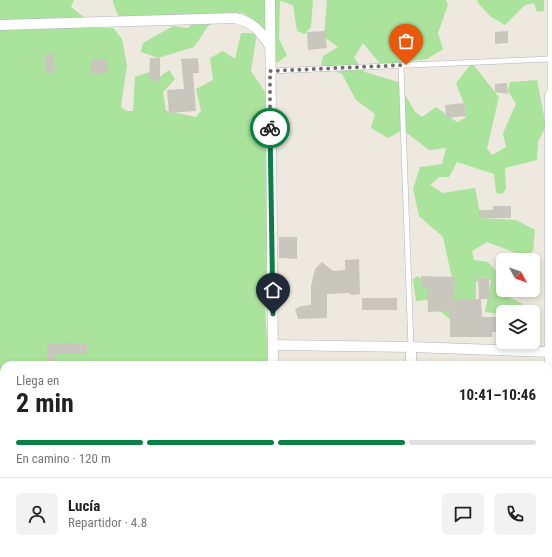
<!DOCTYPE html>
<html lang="es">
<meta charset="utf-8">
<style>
:root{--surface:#fff;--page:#f2f2f2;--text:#222;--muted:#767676;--line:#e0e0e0;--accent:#0b8043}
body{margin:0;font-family:"Roboto Condensed",sans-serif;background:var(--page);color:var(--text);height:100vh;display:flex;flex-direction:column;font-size:15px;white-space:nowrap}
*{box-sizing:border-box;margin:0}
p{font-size:13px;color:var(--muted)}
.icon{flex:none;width:22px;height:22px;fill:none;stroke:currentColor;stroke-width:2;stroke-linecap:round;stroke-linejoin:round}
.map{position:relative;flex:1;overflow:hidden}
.sheet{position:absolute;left:0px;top:361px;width:552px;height:196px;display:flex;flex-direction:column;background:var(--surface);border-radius:12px 12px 0 0;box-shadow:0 2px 6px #0003}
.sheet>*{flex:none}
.needle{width:26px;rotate:130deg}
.tools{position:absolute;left:496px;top:253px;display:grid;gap:8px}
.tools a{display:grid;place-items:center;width:44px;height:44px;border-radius:6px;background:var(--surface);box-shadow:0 2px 6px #0003;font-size:20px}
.pin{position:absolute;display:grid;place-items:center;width:34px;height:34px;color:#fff;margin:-41px -17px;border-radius:50% 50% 50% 0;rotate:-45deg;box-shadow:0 0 4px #0007}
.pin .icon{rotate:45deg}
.courier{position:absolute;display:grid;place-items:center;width:40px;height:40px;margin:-20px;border:3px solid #0b8043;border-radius:50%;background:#fff;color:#222;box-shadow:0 1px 5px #0007}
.overview em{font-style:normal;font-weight:700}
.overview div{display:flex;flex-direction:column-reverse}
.overview{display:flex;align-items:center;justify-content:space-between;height:68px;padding:0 16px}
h1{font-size:26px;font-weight:700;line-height:30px}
.bar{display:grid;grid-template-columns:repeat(4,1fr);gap:6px 4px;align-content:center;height:48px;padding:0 16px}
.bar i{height:5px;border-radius:3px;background:var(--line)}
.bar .active{background:var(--accent)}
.bar p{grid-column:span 4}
.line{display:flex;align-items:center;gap:10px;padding:0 16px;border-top:1px solid var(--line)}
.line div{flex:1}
.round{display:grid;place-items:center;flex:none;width:42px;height:42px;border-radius:6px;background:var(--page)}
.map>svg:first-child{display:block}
</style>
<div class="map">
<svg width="552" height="557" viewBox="0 0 552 557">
<rect width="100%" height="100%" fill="#ede9de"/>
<g fill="#aae39c">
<polygon points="0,0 74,0 71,7 98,28 113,28 122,39 127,65 121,107 127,111 133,111 135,77 149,72 157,79 169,70 175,79 163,92 166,111 196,117 201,111 196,89 213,80 210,58 223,51 235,59 241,33 257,33 251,71 273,104 265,301 268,365 4,365 4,518 0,519"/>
<polygon points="113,0 313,0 311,27 305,34 297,31 293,5 280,1 279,39 287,55 277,63 263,29 243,13 209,25 194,47 158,58 141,52 143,43 173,26 188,28 194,22 189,14 120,20 113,3"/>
<polygon points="327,0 446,0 448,5 438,33 443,49 427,59 381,65 363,43 354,58 365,72 398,82 415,112 422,117 436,107 457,122 465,118 466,109 456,83 472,63 499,97 487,148 492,155 506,147 503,133 516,104 508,91 510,82 537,80 546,126 538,142 537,160 505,168 506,189 502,194 496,193 494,174 457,162 449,177 439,177 430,185 443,193 475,188 481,218 516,220 535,230 533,251 526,257 487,242 472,251 474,260 488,262 503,278 503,290 506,290 507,296 523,304 517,312 503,312 503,316 502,314 485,312 491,281 485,277 476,282 476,301 452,321 441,312 446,298 416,301 413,279 418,276 428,286 454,287 443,237 419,216 413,189 420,167 442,164 446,148 429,150 403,130 388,138 371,128 375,114 356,100 342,74 321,65 323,56 338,47 324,37"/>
<polygon points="477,0 544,0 544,11 537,12 534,3 525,5 505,25 490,16 478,3"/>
<polygon points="38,553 117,553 115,555 115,557 39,557"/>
<rect x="133" y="553" width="137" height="4"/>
</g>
<g fill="#c9c7bd">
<polygon points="325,31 327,48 308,50 307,32"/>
<polygon points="508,31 508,43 495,44 495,32"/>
<polygon points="45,54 54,54 55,72 46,73"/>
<polygon points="150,58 160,58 160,81 149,80"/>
<polygon points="198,58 199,73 193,73 196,111 169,113 167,90 184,89 181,59"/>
<rect x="91" y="59" width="17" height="15"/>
<polygon points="507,83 508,94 495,92 495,84"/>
<polygon points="465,103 466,116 446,118 445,105"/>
<polygon points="493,206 511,206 511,218 479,218 479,210 493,210"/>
<polygon points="279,237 297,237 297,259 279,258"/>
<polygon points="359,259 360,294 351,295 350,293 327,294 327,318 298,319 295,309 302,306 311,305 311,286 315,269 322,262 333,271 345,270 345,260"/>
<polygon points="421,276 455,277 454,300 479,299 478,278 489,278 490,299 481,299 482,317 501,317 501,332 492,332 492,337 450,337 450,311 428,312 427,288 421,288"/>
<rect x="362" y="298" width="35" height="12"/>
<polygon points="87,343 87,354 56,354 56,363 47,363 47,344"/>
</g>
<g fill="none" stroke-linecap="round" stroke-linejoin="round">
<defs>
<g id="lane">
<polyline points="550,0 550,95"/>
<polyline points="401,65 411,347"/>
<polyline points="270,71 550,59"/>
</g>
<g id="street">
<polyline points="270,0 273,365"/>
<path d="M0,25L235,18C253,22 260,31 270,46"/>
<polyline points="550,95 550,352 552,499"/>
<polyline points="273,345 411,347 550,352"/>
<polyline points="411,347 411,365"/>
<polyline points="272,557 272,553"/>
<polyline points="412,557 412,553"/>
</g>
</defs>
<use href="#lane" stroke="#b2b2bf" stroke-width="6"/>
<use href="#street" stroke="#b2b2bf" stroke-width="11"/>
<use href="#lane" stroke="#fff" stroke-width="5"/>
<use href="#street" stroke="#fff" stroke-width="10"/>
</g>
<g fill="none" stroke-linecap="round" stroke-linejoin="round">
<polyline stroke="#706e6a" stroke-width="4" stroke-dasharray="0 7.2" points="270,128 270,71 406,65"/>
<polyline stroke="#0b8043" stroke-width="5" points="270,128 273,314"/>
</g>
</svg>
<div class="tools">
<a><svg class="needle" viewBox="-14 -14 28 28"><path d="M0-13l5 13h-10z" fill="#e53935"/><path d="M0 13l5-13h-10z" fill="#767676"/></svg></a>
<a><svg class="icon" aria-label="layers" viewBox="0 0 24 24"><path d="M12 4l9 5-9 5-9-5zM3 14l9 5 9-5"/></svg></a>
</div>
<div class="pin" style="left:406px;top:65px;background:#ea580c"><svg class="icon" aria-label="bag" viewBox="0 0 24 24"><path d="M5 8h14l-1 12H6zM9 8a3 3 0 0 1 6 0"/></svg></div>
<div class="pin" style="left:273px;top:314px;background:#1f2937"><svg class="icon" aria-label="home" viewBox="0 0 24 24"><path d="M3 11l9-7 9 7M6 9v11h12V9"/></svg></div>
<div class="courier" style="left:270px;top:128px"><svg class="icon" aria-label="bike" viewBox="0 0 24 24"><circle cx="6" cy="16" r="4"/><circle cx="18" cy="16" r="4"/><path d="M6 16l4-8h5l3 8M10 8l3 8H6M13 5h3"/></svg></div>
<section class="sheet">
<div class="overview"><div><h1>2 min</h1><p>Llega en</p></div><em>10:41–10:46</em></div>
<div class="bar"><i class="active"></i><i class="active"></i><i class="active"></i><i></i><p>En camino · 120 m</p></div>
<div class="line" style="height:72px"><a class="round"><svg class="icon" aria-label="person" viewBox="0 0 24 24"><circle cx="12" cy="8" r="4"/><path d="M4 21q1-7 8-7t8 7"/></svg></a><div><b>Lucía</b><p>Repartidor · 4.8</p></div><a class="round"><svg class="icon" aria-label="chat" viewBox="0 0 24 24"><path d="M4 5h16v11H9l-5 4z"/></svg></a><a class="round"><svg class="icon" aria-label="phone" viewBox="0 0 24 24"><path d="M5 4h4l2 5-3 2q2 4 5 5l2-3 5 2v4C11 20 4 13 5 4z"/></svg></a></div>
</section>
</div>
